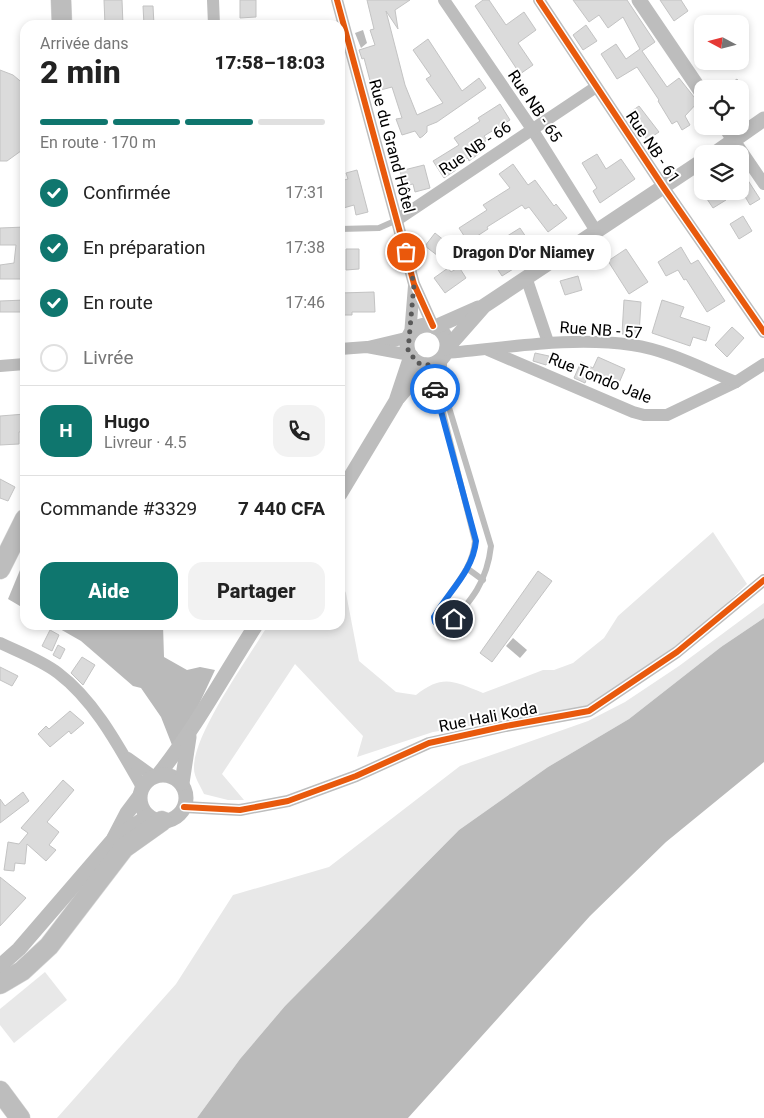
<!DOCTYPE html>
<html lang="fr">
<meta charset="utf-8">
<style>
:root{--surface:#fff;--page:#f2f2f2;--text:#222;--muted:#767676;--line:#e0e0e0;--accent:#0f766e}
body{margin:0;font-family:Roboto,sans-serif;background:var(--page);color:var(--text);height:100vh;display:flex;flex-direction:column;font-size:19px;white-space:nowrap}
*{box-sizing:border-box;margin:0}
p{font-size:16px;color:var(--muted)}
.icon{flex:none;width:28px;height:28px;fill:none;stroke:currentColor;stroke-width:2;stroke-linecap:round;stroke-linejoin:round}
.map{position:relative;flex:1;overflow:hidden}
.details{position:absolute;left:20px;top:20px;width:325px;height:610px;display:flex;flex-direction:column;background:var(--surface);border-radius:15px;box-shadow:0 2px 8px #0003}
.details>*{flex:none}
.needle{width:32px;rotate:277deg}
.fabs{position:absolute;left:694px;top:15px;display:grid;gap:10px}
.fabs a{display:grid;place-items:center;width:55px;height:55px;border-radius:10px;background:var(--surface);box-shadow:0 2px 8px #0003;font-size:25px}
.pin{position:absolute;display:grid;place-items:center;width:42px;height:42px;color:#fff;margin:-21px;border:2px solid #fff;border-radius:50%;box-shadow:0 1px 5px #0007}
.courier{position:absolute;display:grid;place-items:center;width:50px;height:50px;margin:-25px;border:4px solid #1a73e8;border-radius:50%;background:#fff;color:#222;box-shadow:0 1px 6px #0007}
.bubble{position:absolute;height:35px;border-radius:15px;background:var(--surface);box-shadow:0 2px 8px #0003;font-size:16px;font-weight:800;line-height:35px;text-align:center}
.head em{font-style:normal;font-weight:800}
.head div{display:flex;flex-direction:column-reverse}
.head{display:flex;align-items:center;justify-content:space-between;height:85px;padding:0 20px}
h1{font-size:32px;font-weight:800;line-height:38px}
.bar{display:grid;grid-template-columns:repeat(4,1fr);gap:8px 5px;align-content:center;height:60px;padding:0 20px}
.bar i{height:6px;border-radius:4px;background:var(--line)}
.bar .selected{background:var(--accent)}
.bar p{grid-column:span 4}
.line{display:flex;align-items:center;gap:12px;padding:0 20px;border-top:1px solid var(--line)}
.line div{flex:1}
.round{display:grid;place-items:center;flex:none;width:52px;height:52px;border-radius:15px;background:var(--page)}
ol{padding:0 20px;list-style:none}
li{display:flex;align-items:center;gap:15px;height:55px}
li p{margin-inline-start:auto}
li .icon{padding:5px;border-radius:50%;background:var(--accent);color:#fff;stroke-width:4}
li:last-child{color:var(--muted)}
li i{width:28px;height:28px;border:2px solid var(--line);border-radius:50%}
.primary-button{display:flex;gap:10px;margin-top:auto;padding:10px 20px}
.primary-button a{flex:1;height:58px;border-radius:15px;background:var(--accent);color:#fff;font-size:20px;font-weight:800;line-height:58px;text-align:center}
.primary-button a+a{background:var(--page);color:var(--text)}
.map>svg:first-child{display:block}
</style>
<div class="map">
<svg width="764" height="1118" viewBox="0 0 764 1118">
<rect width="100%" height="100%" fill="#fff"/>
<g fill="#e8e8e8">
<path d="M713,532L747,584L701,628L589,706L433,732L357,757L363,736L295,664L222,774L244,800H228L204,794C201,787 194,777 194,769C192,735 250,656 268,625H340V582L346,593L359,661L396,692L416,695C443,674 453,681 483,693L543,670H554L573,663L604,638L618,616Z"/>
<polygon points="764,603 764,618 721,647 629,719 548,767 459,830 285,1006 240,1059 197,1118 57,1118 176,984 233,895 329,867 460,766 588,721 625,702 679,666"/>
<polygon points="45,972 67,1000 14,1043 0,1025 0,1009"/>
</g>
<g fill="#bababa">
<polygon points="363,30 367,43 361,48 355,33"/>
<polygon points="25,558 25,609 8,599"/>
<polygon points="764,618 764,762 666,842 590,916 408,1118 197,1118 240,1059 285,1006 459,830 548,767 629,719 721,647"/>
<polygon points="53,625 163,625 164,657 187,670 200,667 215,670 186,732 172,745 161,717 141,688 133,686 81,641"/>
<polygon points="513,638 527,650 520,658 506,646"/>
</g>
<g fill="#dbdbdb" stroke="#c3c3c3">
<polygon points="104,0 122,0 123,25 105,25"/>
<polygon points="240,0 256,0 256,17 240,18"/>
<polygon points="367,0 410,0 395,10 398,29 386,11 405,85 417,115 443,103 426,79 431,76 413,50 428,39 462,91 479,78 486,88 437,122 427,126 427,132 423,136 420,138 415,131 402,135 396,119 402,118 392,87 373,92 364,58 362,59 359,50 375,45 370,30 374,29"/>
<polygon points="483,0 489,0 506,25 524,12 536,30 518,43 533,65 520,74 475,6"/>
<polygon points="573,0 627,0 655,42 642,51 667,87 679,78 698,102 685,116 690,125 682,130 677,121 672,124 658,101 659,100 637,67 617,79 601,54 616,44 626,59 640,49 623,17 608,28 599,15 589,22"/>
<polygon points="660,0 681,0 688,11 674,21"/>
<polygon points="143,6 153,6 154,25 144,25"/>
<polygon points="586,25 597,41 583,50 573,35"/>
<polygon points="0,70 13,75 25,85 25,148 7,161 0,161"/>
<polygon points="737,79 744,89 723,89"/>
<polygon points="500,104 510,120 484,136 487,140 480,145 484,150 469,161 468,158 454,167 456,170 444,178 433,161 459,145 454,138 480,121 478,118"/>
<polygon points="639,106 659,132 647,140 629,113"/>
<polygon points="597,154 606,169 621,159 635,179 600,203 593,191 597,188 582,163"/>
<polygon points="513,164 528,185 535,180 554,206 556,204 567,218 548,232 529,207 525,209 522,205 487,227 488,229 468,242 459,228 487,210 483,205 510,188 499,174"/>
<polygon points="424,165 430,188 415,192 413,184 404,186 400,171"/>
<polygon points="740,168 760,199 750,205 740,188"/>
<polygon points="357,170 368,212 356,215 354,205 340,209 340,181 348,179 346,173"/>
<polygon points="712,191 733,191 724,197 726,200 713,208 705,196"/>
<polygon points="743,216 752,231 739,239 730,224"/>
<polygon points="25,227 25,279 0,279 0,265 14,263 16,245 0,245 0,228"/>
<polygon points="520,228 526,237 507,249 518,266 502,276 485,250"/>
<polygon points="435,233 456,250 442,259 425,246"/>
<polygon points="681,247 691,264 698,260 725,301 707,312 686,279 684,280 678,270 666,276 658,262"/>
<polygon points="346,249 359,249 359,269 346,270"/>
<polygon points="626,249 648,282 629,294 608,261"/>
<polygon points="459,267 466,278 445,293 434,278 448,268 451,272"/>
<polygon points="578,276 582,290 565,295 560,281"/>
<polygon points="374,292 375,312 352,312 352,315 340,315 340,293"/>
<polygon points="25,300 25,312 0,312 0,301"/>
<polygon points="624,300 641,302 639,335 622,334"/>
<polygon points="662,300 684,307 680,317 710,327 706,341 693,337 690,346 652,333"/>
<polygon points="732,327 744,338 727,357 715,345"/>
<polygon points="535,353 549,356 546,365 533,361"/>
<polygon points="598,357 625,369 616,390 587,378 585,383 574,378 581,362 593,368"/>
<polygon points="25,414 25,431 19,432 19,444 0,445 0,416"/>
<polygon points="0,479 15,487 8,501 0,498"/>
<polygon points="538,571 552,581 492,662 480,653"/>
<polygon points="50,630 59,635 52,651 42,646"/>
<polygon points="58,645 65,649 60,659 53,655"/>
<polygon points="82,657 95,665 83,685 71,673"/>
<polygon points="0,667 18,676 12,686 0,680"/>
<polygon points="70,711 84,723 71,734 69,731 50,747 38,734 46,726 49,729"/>
<polygon points="63,780 74,790 47,822 59,832 49,845 56,850 46,861 27,844 25,864 15,863 14,871 4,870 8,842 19,844 28,833 21,828"/>
<polygon points="23,792 29,801 0,823 0,799 5,806"/>
<polygon points="0,877 26,898 0,926"/>
</g>
<g fill="none" stroke-linecap="round" stroke-linejoin="round">
<defs>
<g id="primary">
<polyline points="61,0 62,25"/>
<polyline points="0,569 25,519"/>
<polyline points="0,984 22,971 49,946 124,848 162,821"/>
<polyline points="0,1091 20,1118"/>
</g>
</defs>
<use href="#primary" stroke="#dbdbdb" stroke-width="21"/>
<g stroke="#bdbdbd" stroke-width="6">
<polyline points="340,229 379,228 397,220"/>
<path d="M431,365L475,541C473,571 449,591 434,617L435,622L442,627H447C472,600 487,582 491,546L444,391V356"/>
<polyline points="468,569 483,580"/>
</g>
<g stroke="#bdbdbd" stroke-width="12">
<polyline points="213,0 214,25"/>
<polyline points="337,0 414,284 433,326"/>
<polyline points="444,0 532,129 596,231"/>
<polyline points="539,0 664,188 764,332"/>
<polyline points="734,140 764,184"/>
<polyline points="397,220 596,87"/>
<polyline points="526,277 548,342"/>
<polyline points="410,335 414,286"/>
<polyline points="368,347 410,337"/>
<polyline points="340,349 367,347 410,355"/>
<polyline points="488,350 633,412 644,415 667,415 736,382 764,364"/>
<path d="M446,353C508,348 570,336 632,345C668,350 703,369 736,382"/>
<polyline points="0,366 25,364"/>
<path d="M0,643C19,652 41,660 58,673C95,701 119,747 142,787"/>
<polyline points="128,758 153,776"/>
<polyline points="184,807 240,810 288,801 356,776 429,743 506,726 589,711 677,652 764,580"/>
</g>
<g stroke="#bdbdbd" stroke-width="15">
<polyline points="639,0 702,93"/>
<polyline points="725,126 734,140"/>
<polyline points="714,154 764,119"/>
<circle cx="427" cy="345" r="20"/>
<polyline points="435,327 478,308"/>
<polyline points="447,348 484,306 702,161"/>
<polyline points="398,398 426,365"/>
<polyline points="340,494 396,401 411,356"/>
<path d="M159,774C196,727 224,675 256,625"/>
<circle cx="163" cy="798" r="23"/>
<polyline points="182,783 189,737"/>
<polyline points="114,838 127,813 139,797"/>
<polyline points="0,966 19,949 113,840 148,816"/>
</g>
<use href="#primary" stroke="#bdbdbd" stroke-width="20"/>
<defs>
<g id="cycleway">
<polyline points="337,0 414,284 433,326"/>
<polyline points="539,0 664,188 764,332"/>
<polyline points="184,807 240,810 288,801 356,776 429,743 506,726 589,711 677,652 764,580"/>
</g>
</defs>
<use href="#cycleway" stroke="#fff" stroke-width="9"/>
<use href="#cycleway" stroke="#e8590c" stroke-width="6"/>
</g>
<g fill="none" stroke-linecap="round" stroke-linejoin="round">
<polyline stroke="#595959" stroke-width="5" stroke-dasharray="0 9" points="406,252 414,284 408,351 418,363 430,365 435,389"/>
<path stroke="#1a73e8" stroke-width="6" d="M435,389L476,541C473,571 449,591 434,617L435,622L442,627H447L454,619"/>
</g>
<g text-anchor="middle" dominant-baseline="central" stroke-width="4" stroke-linejoin="round" paint-order="stroke">
<g font-size="16" fill="#000" stroke="#fff">
<text transform="translate(535 106) rotate(56)">Rue NB - 65</text>
<text transform="translate(392 146) rotate(75)">Rue du Grand Hôtel</text>
<text transform="translate(653 147) rotate(56)">Rue NB - 61</text>
<text transform="translate(475 148) rotate(-34)">Rue NB - 66</text>
<text transform="translate(601 330) rotate(4)">Rue NB - 57</text>
<text transform="translate(600 378) rotate(22)">Rue Tondo Jale</text>
<text transform="translate(488 717) rotate(-11)">Rue Hali Koda</text>
</g>
</g>
</svg>
<div class="fabs">
<a><svg class="needle" viewBox="-14 -14 28 28"><path d="M0-13l5 13h-10z" fill="#e53935"/><path d="M0 13l5-13h-10z" fill="#767676"/></svg></a>
<a><svg class="icon" aria-label="locate" viewBox="0 0 24 24"><circle cx="12" cy="12" r="6"/><path d="M12 2v4M12 18v4M2 12h4M18 12h4"/></svg></a>
<a><svg class="icon" aria-label="layers" viewBox="0 0 24 24"><path d="M12 4l9 5-9 5-9-5zM3 14l9 5 9-5"/></svg></a>
</div>
<div class="pin" style="left:406px;top:252px;background:#ea580c"><svg class="icon" aria-label="bag" viewBox="0 0 24 24"><path d="M5 8h14l-1 12H6zM9 8a3 3 0 0 1 6 0"/></svg></div>
<div class="pin" style="left:454px;top:619px;background:#1f2937"><svg class="icon" aria-label="home" viewBox="0 0 24 24"><path d="M3 11l9-7 9 7M6 9v11h12V9"/></svg></div>
<div class="courier" style="left:435px;top:389px"><svg class="icon" aria-label="car" viewBox="0 0 24 24"><path d="M5 17H2v-5l4-1 3-4h7l3 4 3 1v5h-3M9 17h6M6 11h13"/><circle cx="7" cy="17" r="2"/><circle cx="17" cy="17" r="2"/></svg></div>
<div class="bubble" style="left:436px;top:235px;width:175px">Dragon D'or Niamey</div>
<section class="details">
<div class="head"><div><h1>2 min</h1><p>Arrivée dans</p></div><em>17:58–18:03</em></div>
<div class="bar"><i class="selected"></i><i class="selected"></i><i class="selected"></i><i></i><p>En route · 170 m</p></div>
<ol>
<li><svg class="icon" aria-label="check" viewBox="0 0 24 24"><path d="M5 12l5 5 9-10"/></svg>Confirmée<p>17:31</p></li>
<li><svg class="icon" aria-label="check" viewBox="0 0 24 24"><path d="M5 12l5 5 9-10"/></svg>En préparation<p>17:38</p></li>
<li><svg class="icon" aria-label="check" viewBox="0 0 24 24"><path d="M5 12l5 5 9-10"/></svg>En route<p>17:46</p></li>
<li><i></i>Livrée</li>
</ol>
<div class="line" style="height:90px"><b class="round" style="background:var(--accent);color:#fff">H</b><div><b>Hugo</b><p>Livreur · 4.5</p></div><a class="round"><svg class="icon" aria-label="phone" viewBox="0 0 24 24"><path d="M5 4h4l2 5-3 2q2 4 5 5l2-3 5 2v4C11 20 4 13 5 4z"/></svg></a></div>
<div class="line" style="height:65px"><div>Commande #3329</div><b>7 440 CFA</b></div>
<div class="primary-button"><a>Aide</a><a>Partager</a></div>
</section>
</div>
